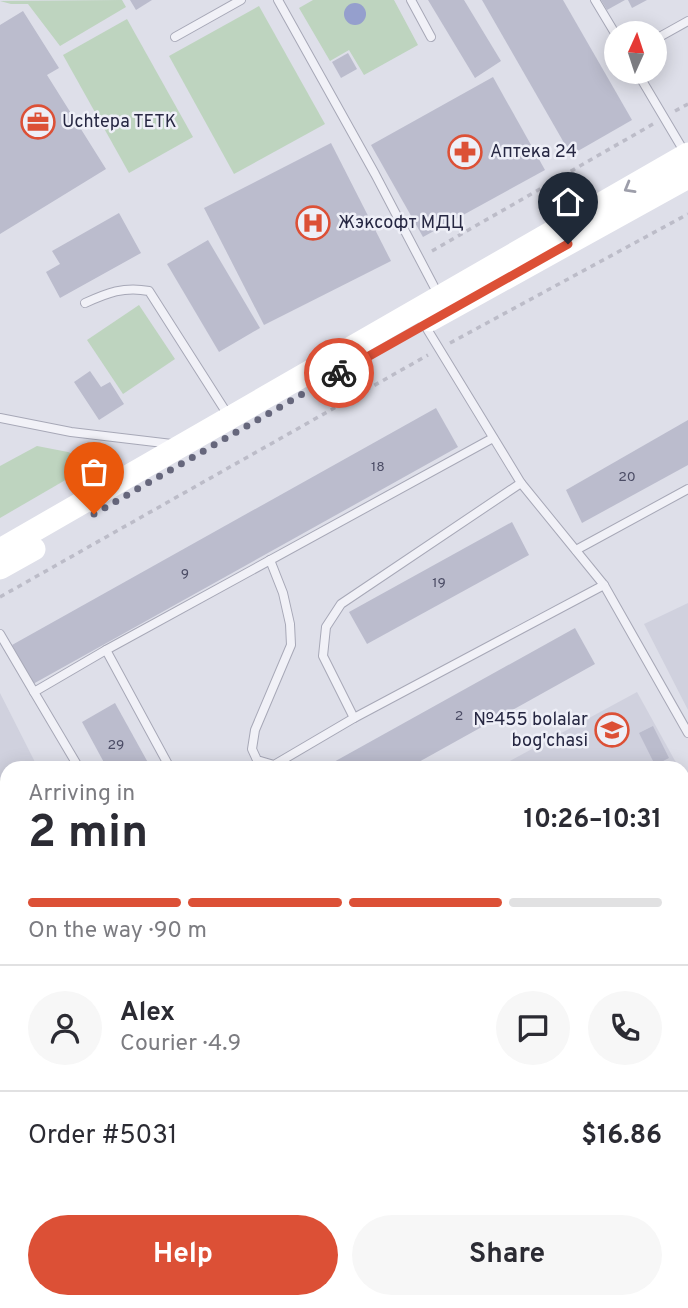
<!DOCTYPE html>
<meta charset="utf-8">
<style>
:root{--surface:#fff;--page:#f7f7f7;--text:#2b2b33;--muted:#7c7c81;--line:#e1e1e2;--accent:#dc5036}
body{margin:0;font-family:Overpass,sans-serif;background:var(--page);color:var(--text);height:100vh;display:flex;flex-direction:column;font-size:26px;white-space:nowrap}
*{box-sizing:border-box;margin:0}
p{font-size:23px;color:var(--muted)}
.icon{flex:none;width:38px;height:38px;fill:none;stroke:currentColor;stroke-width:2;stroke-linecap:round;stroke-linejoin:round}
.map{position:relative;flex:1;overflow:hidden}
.panel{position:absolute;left:0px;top:761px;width:690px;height:548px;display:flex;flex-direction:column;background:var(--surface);border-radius:21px 21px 0 0;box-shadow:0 4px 18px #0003}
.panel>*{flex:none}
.needle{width:46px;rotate:3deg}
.controls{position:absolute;left:604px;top:21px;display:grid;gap:14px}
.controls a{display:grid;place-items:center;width:63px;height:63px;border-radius:50%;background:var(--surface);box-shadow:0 4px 18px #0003;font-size:35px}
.pin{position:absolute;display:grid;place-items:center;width:60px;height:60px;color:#fff;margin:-72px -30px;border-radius:50% 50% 50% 0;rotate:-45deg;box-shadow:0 0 7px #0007}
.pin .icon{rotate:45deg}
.courier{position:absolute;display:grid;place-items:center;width:70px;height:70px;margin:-35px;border:5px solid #dc5036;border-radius:50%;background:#fff;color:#222;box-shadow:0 2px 9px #0007}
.summary em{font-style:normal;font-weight:700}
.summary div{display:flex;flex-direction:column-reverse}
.summary{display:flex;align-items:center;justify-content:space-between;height:119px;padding:0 28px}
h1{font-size:46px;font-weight:700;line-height:52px}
.bar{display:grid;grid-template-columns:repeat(4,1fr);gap:10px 7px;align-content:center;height:84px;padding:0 28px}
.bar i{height:9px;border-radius:5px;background:var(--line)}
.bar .on{background:var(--accent)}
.bar p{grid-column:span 4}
.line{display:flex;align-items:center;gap:18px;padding:0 28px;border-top:2px solid var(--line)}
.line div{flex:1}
.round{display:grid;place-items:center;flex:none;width:74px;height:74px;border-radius:37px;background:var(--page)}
.primary-button{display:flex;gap:14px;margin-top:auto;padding:14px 28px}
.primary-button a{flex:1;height:80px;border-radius:42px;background:var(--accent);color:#fff;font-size:28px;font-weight:700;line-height:80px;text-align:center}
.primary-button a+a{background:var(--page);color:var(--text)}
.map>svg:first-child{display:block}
</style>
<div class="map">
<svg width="688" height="1308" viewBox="0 0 688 1308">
<rect width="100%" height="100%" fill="#dedfe9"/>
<g fill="#d0d1de">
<polygon points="688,603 688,710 644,624"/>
<polygon points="637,692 679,768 497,768"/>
<polygon points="0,693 38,768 7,768 7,1296 0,1299"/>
<polygon points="683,775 688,785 688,938 683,941"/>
</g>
<g fill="#bed4bf">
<polygon points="122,0 126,7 60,46 28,4 11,4 0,1"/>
<polygon points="313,0 394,0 418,45 364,75 349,50 330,61 299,8"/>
<polygon points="259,6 325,124 234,174 169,56"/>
<polygon points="127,19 193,137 129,173 63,55"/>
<polygon points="139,305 175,359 123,394 87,340"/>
<polygon points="37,446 68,452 93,464 0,518 0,466"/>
<polygon points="0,779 7,791 7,871 0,875"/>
</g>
<circle fill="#959fcd" cx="355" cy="14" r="11"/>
<g fill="#bbbccd">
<polygon points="130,0 152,0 136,10"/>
<polygon points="428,0 464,0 501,61 475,78"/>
<polygon points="482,0 563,0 632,120 571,155"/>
<polygon points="601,0 625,0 607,10"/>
<polygon points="628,0 647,0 632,8"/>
<polygon points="23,11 59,68 47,75 106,169 0,234 0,25"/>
<polygon points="348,53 357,69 341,78 332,62"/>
<polygon points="493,77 545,170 423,237 371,145"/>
<polygon points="331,143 391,261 264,325 204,208"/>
<polygon points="119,213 141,253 60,298 46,272 60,264 52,251"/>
<polygon points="208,240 260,328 219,352 167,264"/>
<polygon points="90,371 101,387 110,382 124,404 99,420 74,382"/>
<polygon points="436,408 458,447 33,684 12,645"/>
<polygon points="688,420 688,465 582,523 566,490"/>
<polygon points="512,522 529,555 367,644 349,612"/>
<polygon points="575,628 595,664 408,768 323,768"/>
<polygon points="115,703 151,768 107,768 82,722"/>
<polygon points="653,726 669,758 655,765 639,733"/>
<polygon points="7,950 7,996 0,1000 0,954"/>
<polygon points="0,1007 7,1020 7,1087 0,1074"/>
<polygon points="7,1101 7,1135 0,1139 0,1105"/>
<polygon points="688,1205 688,1253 682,1256 682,1208"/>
<polygon points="189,1302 268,1302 257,1308 179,1308"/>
<polygon points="515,1302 600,1302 589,1308 504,1308"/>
</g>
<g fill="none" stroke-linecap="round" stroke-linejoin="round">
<defs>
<g id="lane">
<polyline points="278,0 375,174 439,296"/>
<polyline points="411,0 431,37"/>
<polyline points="595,0 616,35"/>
<polyline points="175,37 241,0"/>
<polyline points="654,40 688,21"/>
<polyline points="637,72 685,153"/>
<path d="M85,303C107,293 124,286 149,291L228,415"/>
<polyline points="424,324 521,483 604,585 688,733"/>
<polyline points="0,418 71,432 172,444"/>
<polyline points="576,550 688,489"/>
<polyline points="270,560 283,593 290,624 291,645 255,730 252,749 257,760 274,765 354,718 604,585"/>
<polyline points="0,634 34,692 106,650 493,438"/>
<polyline points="106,650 170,768"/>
<polyline points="34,692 79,768"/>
<polyline points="354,718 323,656 326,627 341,604 521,483"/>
<polyline points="682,1015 688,1012"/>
<polyline points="682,1063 688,1073"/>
<polyline points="682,1125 688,1122"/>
<polyline points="682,1267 688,1264"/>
<polyline points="125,1308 136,1302"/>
<polyline points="340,1308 351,1302"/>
<polyline points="605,1308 616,1302"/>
</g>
</defs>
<use href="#lane" stroke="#a7a8b7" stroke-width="10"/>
<g stroke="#bcbcc8" stroke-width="3.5" stroke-dasharray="5 5" stroke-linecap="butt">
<polyline points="675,111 688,104"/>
<polyline points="432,251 653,124"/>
<polyline points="450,343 688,214"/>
<polyline points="0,597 428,355"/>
</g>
<use href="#lane" stroke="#f1f1f7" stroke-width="8"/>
<g stroke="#fff" stroke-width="23">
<polyline points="430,320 688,177"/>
<polyline points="0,550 688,154"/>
<polyline points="0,568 34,549"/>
</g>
</g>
<defs><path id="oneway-chevron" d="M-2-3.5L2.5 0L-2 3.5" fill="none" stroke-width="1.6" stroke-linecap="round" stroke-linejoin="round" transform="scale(1.75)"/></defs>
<use stroke="#9d9eaa" href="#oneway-chevron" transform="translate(629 188) rotate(150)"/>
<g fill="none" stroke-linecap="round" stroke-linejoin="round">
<polyline stroke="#66677c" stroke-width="7" stroke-dasharray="0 12.6" points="94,514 339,373"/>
<polyline stroke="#dc5036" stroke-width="9" points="339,373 568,244"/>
</g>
<defs>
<symbol id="office-ring" viewBox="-11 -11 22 22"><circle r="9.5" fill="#eeeff7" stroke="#dc5036" stroke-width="1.5"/><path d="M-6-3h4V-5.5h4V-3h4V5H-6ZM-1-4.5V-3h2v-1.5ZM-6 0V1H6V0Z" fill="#dc5036"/></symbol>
<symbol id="pharmacy-ring" viewBox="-11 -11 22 22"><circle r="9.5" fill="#eeeff7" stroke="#dc5036" stroke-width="1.5"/><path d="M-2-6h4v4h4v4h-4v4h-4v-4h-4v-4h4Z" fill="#dc5036"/></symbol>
<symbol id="hospital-ring" viewBox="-11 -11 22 22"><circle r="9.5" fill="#eeeff7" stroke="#dc5036" stroke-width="1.5"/><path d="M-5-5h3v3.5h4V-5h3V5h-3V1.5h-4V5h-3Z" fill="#dc5036"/></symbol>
<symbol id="school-ring" viewBox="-11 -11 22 22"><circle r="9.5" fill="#eeeff7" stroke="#dc5036" stroke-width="1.5"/><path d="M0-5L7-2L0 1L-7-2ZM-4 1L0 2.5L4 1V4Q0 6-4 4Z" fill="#dc5036"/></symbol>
</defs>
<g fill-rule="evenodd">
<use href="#office-ring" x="19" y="103" width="38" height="38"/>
<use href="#pharmacy-ring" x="446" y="133" width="38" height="38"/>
<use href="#hospital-ring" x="294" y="204" width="38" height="38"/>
<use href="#school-ring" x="593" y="711" width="38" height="38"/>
</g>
<g text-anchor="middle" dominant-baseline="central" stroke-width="5" stroke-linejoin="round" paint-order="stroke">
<g font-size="14" fill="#4b4c65">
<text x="378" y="467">18</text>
<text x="627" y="477">20</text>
<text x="185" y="574">9</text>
<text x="439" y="583">19</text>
<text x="459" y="716">2</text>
<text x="116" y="745">29</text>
</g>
<g font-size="18" fill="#262742" stroke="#eeeff7" text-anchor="start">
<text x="62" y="122">Uchtepa TETK</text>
<text x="490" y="152">Аптека 24</text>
<text x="338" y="223">Жэксофт МДЦ</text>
<text x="588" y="720" text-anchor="end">№455 bolalar<tspan x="588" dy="21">bog'chasi</tspan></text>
</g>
</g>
</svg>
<div class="controls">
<a><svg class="needle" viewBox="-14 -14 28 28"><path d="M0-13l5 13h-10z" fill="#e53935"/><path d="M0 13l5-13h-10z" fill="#7c7c81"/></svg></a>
</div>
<div class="pin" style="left:94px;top:514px;background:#ea580c"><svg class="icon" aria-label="bag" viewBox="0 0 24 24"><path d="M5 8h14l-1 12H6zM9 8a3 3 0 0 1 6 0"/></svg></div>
<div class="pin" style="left:568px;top:244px;background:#1f2937"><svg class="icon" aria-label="home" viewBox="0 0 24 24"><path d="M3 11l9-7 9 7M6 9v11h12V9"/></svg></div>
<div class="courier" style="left:339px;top:373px"><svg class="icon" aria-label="bike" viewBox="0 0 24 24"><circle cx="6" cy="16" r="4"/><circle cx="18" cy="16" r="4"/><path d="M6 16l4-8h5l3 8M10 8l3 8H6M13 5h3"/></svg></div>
<section class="panel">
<div class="summary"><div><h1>2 min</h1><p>Arriving in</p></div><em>10:26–10:31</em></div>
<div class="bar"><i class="on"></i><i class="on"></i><i class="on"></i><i></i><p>On the way · 90 m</p></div>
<div class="line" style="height:126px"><a class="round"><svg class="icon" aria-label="person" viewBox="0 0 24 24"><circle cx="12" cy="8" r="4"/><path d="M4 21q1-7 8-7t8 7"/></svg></a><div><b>Alex</b><p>Courier · 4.9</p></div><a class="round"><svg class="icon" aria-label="chat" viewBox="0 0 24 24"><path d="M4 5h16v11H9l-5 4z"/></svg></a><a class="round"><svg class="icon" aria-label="phone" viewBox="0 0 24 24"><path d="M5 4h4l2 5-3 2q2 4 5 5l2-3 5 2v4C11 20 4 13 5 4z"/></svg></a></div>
<div class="line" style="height:91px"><div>Order #5031</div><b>$16.86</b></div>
<div class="primary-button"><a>Help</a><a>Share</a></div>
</section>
</div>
